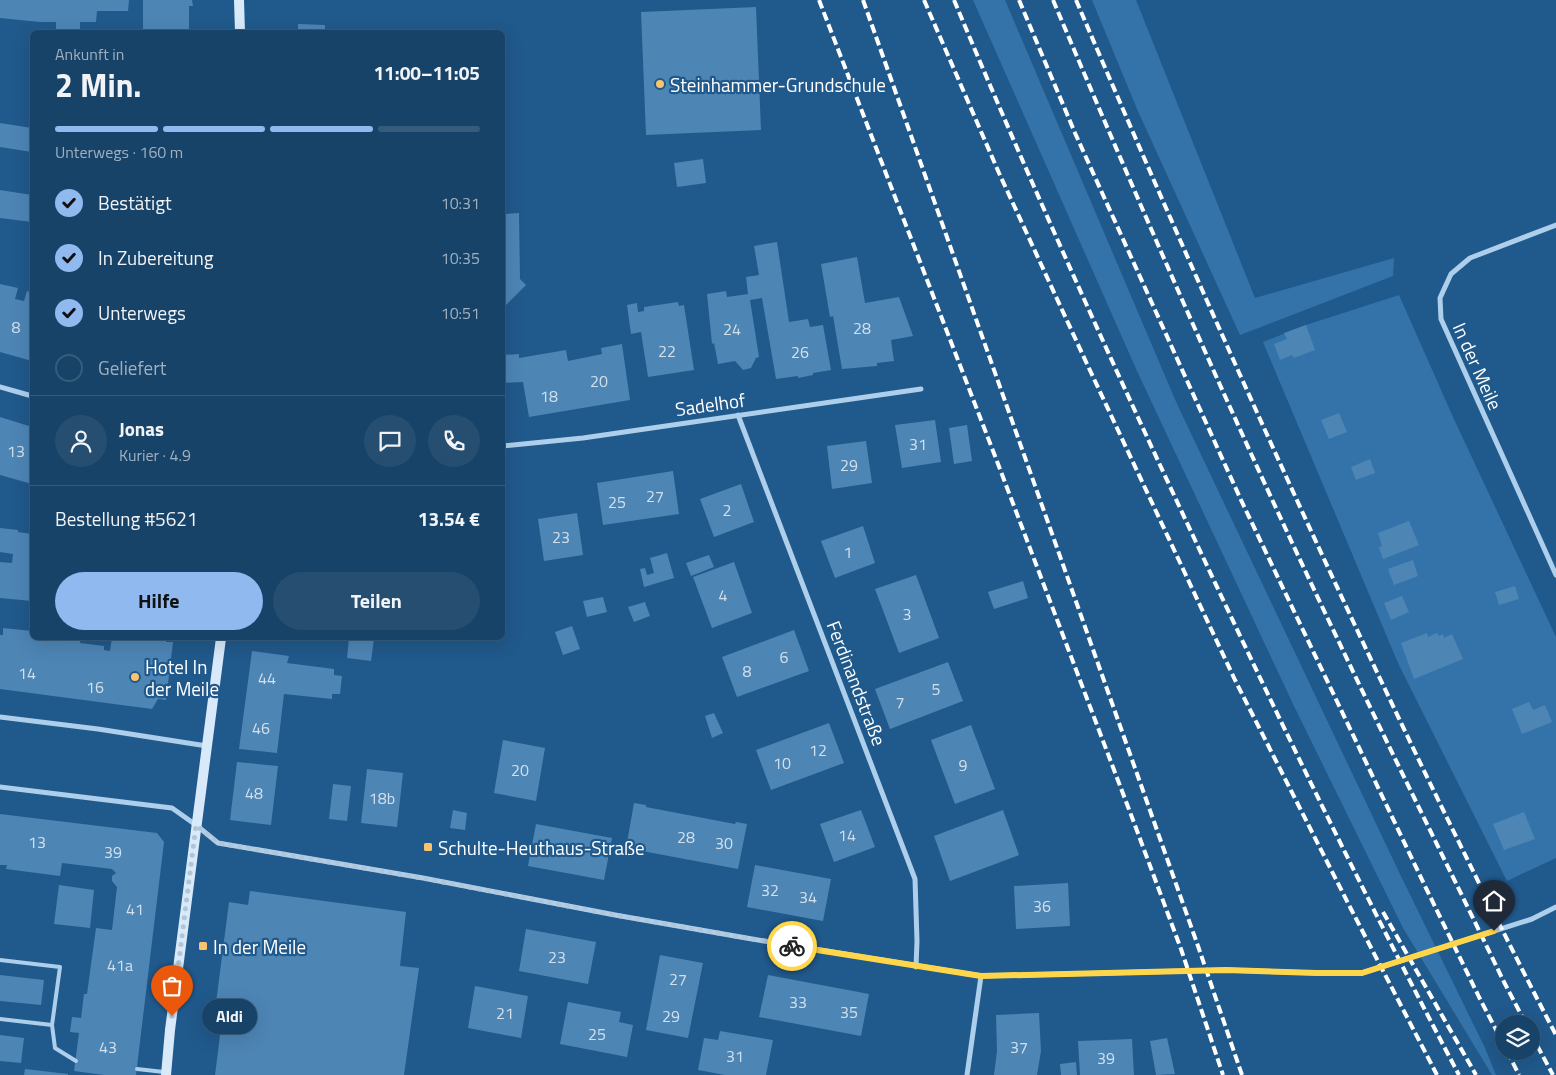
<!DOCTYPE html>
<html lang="de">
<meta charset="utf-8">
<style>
:root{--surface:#184368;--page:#254e71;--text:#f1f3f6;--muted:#9fb0c0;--line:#365c7c;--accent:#90b9f0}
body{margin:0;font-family:"Titillium Web",sans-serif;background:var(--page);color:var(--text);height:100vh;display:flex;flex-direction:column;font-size:19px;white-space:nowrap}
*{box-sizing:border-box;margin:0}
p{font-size:16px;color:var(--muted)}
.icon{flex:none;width:28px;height:28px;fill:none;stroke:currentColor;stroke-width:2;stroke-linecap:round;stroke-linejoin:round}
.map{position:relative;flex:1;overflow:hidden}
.details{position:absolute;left:30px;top:30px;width:475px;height:610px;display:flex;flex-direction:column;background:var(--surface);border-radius:8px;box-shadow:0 5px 20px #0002,0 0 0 1px var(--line)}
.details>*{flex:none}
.buttons{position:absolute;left:1495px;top:1015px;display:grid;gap:10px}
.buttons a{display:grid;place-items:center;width:45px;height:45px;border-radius:50%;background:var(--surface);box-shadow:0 5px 20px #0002,0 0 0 1px var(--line);font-size:25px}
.pin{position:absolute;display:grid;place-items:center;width:42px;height:42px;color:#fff;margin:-51px -21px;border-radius:50% 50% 50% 0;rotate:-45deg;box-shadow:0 0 5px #0007}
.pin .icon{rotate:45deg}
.courier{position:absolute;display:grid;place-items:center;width:50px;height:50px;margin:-25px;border:4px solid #ffd54a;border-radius:50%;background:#fff;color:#222;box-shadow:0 1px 6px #0007}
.bubble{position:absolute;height:35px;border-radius:18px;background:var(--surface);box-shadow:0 5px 20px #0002,0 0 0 1px var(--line);font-size:16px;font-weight:700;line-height:35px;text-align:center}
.summary em{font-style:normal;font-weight:700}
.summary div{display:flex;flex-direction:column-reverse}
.summary{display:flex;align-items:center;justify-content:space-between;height:85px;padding:0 25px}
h1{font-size:32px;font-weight:700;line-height:38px}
.bar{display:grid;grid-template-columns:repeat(4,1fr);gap:8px 5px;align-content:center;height:60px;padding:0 25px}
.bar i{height:6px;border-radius:4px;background:var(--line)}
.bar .current{background:var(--accent)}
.bar p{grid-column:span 4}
.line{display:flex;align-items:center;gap:12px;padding:0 25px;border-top:1px solid var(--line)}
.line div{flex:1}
.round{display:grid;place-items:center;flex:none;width:52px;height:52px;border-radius:26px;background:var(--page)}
ol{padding:0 25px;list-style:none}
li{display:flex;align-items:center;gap:15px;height:55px}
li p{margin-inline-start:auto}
li .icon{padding:5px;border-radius:50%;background:var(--accent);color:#111;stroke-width:4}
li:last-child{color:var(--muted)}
li i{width:28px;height:28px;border:2px solid var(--line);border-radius:50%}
.button{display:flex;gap:10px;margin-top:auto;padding:10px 25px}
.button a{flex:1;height:58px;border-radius:30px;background:var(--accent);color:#111;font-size:20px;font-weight:700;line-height:58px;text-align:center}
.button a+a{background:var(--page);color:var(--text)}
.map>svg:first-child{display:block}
</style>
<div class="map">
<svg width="1556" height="1075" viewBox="0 0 1556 1075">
<rect width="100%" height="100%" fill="#20598b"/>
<g fill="#3473a9">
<polygon points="973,0 1005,0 1177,404 1398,870 1485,1048 1496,1075 1492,1075 1403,928 1293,704 1137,371"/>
<polygon points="1092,0 1136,0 1255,298 1394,258 1393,276 1240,335 1137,109"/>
<polygon points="1399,295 1453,417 1556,637 1556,858 1507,881 1398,663 1263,342 1306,325"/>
</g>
<g fill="#4d85b5">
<polygon points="0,0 129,0 128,11 97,11 96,22 80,22 80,32 56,32 56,22 40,22 0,18"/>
<polygon points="143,0 192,0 193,6 189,6 189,32 143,32"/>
<polygon points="756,7 761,130 646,135 641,12"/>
<polygon points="298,24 325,25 325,32 298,32"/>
<polygon points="0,123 32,128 32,152 0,147"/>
<polygon points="703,159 706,183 677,187 674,163"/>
<polygon points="0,190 32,195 32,222 0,218"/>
<polygon points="502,207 506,207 506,214 519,213 520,279 526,285 502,309"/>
<polygon points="777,242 789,322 808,319 810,327 823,325 831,370 813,373 813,375 798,378 798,376 776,379 762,298 750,300 759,357 756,358 751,368 743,370 735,361 718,364 714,343 712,344 707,294 726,291 727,297 748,294 746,277 759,275 754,246"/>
<polygon points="857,257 865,303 899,297 913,336 891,340 894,361 877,363 877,366 842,369 833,316 830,317 821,264"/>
<polygon points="0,284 18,288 15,299 24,301 27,291 32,293 32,361 0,352"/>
<polygon points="678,302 679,306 684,305 694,370 648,377 641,332 631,334 627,305 637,303 638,312 644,311 644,307"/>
<polygon points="1306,325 1315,350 1294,358 1292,355 1280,360 1274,344 1287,339 1284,333"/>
<polygon points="622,344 630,400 529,417 523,382 502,383 502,355 519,354 519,358 566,350 568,361 602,354 601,348"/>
<polygon points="1339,413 1347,432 1329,439 1321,420"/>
<polygon points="0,417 32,427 32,484 0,475"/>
<polygon points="935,420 941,462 902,468 895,425"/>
<polygon points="967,425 972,461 954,464 949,428"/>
<polygon points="866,441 872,483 832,489 827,446"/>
<polygon points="1370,459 1375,473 1356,480 1351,467"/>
<polygon points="673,471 679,514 603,525 597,483"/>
<polygon points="741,484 754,522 714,537 700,499"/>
<polygon points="577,513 583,555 544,561 538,519"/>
<polygon points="1409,521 1419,545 1383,559 1379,547 1382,546 1378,533"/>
<polygon points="863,526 875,563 835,578 821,541"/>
<polygon points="0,528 18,530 18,532 32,534 32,601 0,598 0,562 12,563 13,554 0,552"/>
<polygon points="667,553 674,578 644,587 640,569 645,568 647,575 654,573 650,558"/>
<polygon points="709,555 714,567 691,576 686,563"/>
<polygon points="1413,560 1418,576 1394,585 1388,569"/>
<polygon points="734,562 752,613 712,628 693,577"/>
<polygon points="916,575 939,638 899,653 875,589"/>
<polygon points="1023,581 1028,598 994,609 988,592"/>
<polygon points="1515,586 1519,599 1499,605 1495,592"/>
<polygon points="1402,596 1409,612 1391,620 1384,603"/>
<polygon points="603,597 607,612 587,617 583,601"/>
<polygon points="645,602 650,616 634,622 628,607"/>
<polygon points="572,626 580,649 563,655 555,632"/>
<polygon points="3,628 32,631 32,638 81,638 80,643 104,646 104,650 110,651 112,638 167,638 166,642 173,642 166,700 158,699 152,709 0,689 0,635 3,635"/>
<polygon points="794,630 809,671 737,697 722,657"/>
<polygon points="1427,633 1428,637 1437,633 1439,636 1443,634 1444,638 1452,634 1463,659 1414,679 1401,643"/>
<polygon points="349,638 374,638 371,661 347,658"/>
<polygon points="252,651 289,656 287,663 334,669 334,675 342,676 340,694 332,694 332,699 284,694 277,753 239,749"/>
<polygon points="948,662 963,701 890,729 875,689"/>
<polygon points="1529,702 1533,710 1545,705 1552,722 1522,734 1512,709"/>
<polygon points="714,713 723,733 712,738 705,716"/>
<polygon points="829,723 844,763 771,790 756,750"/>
<polygon points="971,725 995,789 955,804 931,740"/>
<polygon points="503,740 545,748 536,801 494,793"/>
<polygon points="237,762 278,766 271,825 230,820"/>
<polygon points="367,769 403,773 397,827 361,823"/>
<polygon points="333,784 351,786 347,821 329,819"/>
<polygon points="634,803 646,805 646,807 672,812 735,824 736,822 747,824 738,869 626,848"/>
<polygon points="453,810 467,813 465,830 450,828"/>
<polygon points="861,810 875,847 834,862 820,824"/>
<polygon points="1003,810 1019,855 950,881 934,836"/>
<polygon points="1524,812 1535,839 1504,850 1493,824"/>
<polygon points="0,814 157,833 164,842 136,1075 104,1075 74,1071 79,1033 70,1032 72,1017 81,1018 84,994 87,994 96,928 112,930 117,887 112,881 112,876 116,873 112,869 62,863 60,876 6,869 7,865 0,865"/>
<polygon points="536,824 612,838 604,880 528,866"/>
<polygon points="755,865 831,879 823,921 747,907"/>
<polygon points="1068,883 1070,926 1016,929 1014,886"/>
<polygon points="59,885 94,890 90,928 54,924"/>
<polygon points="250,891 406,912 400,966 419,968 404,1075 215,1075 221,1027 213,1026 229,902 248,905"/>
<polygon points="526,929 596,942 588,984 519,971"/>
<polygon points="660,955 703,963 688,1038 646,1030"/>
<polygon points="0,975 44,980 41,1005 0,1001"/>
<polygon points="768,975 869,994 861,1036 759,1017"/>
<polygon points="475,986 528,996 521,1038 468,1028"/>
<polygon points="568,1002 621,1012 619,1022 633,1025 627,1057 560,1044"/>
<polygon points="1039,1013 1041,1051 1037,1075 994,1075 997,1051 996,1015"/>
<polygon points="720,1031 773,1040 766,1075 725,1075 698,1070 704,1038 718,1040"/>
<polygon points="0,1035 24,1038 21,1063 0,1061"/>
<polygon points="1167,1038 1175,1074 1156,1075 1150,1041"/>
<polygon points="1132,1039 1134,1075 1080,1075 1078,1041"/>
<polygon points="1076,1062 1077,1075 1061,1075 1060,1064"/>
<polygon points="25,1069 68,1074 68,1075 24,1075"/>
</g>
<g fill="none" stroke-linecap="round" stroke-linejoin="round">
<g stroke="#adcfeb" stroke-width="4">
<polyline points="0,960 60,967 52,1025 55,1048 76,1061"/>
<polyline points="0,1019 52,1025"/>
<polyline points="137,1069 164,1072"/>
</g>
<g stroke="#adcfeb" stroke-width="5">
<polyline points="1556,225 1470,258 1451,274 1440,298 1441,319 1556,575"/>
<polyline points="0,387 32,396"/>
<polyline points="738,415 915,879 917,941 916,967"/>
<polyline points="502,446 583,438 921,389"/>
<polyline points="0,717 98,729 207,746"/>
<polyline points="0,787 172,808 196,825 218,843 423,878 615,915 752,939 981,976 1226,970 1317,973 1362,973 1532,919 1556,907"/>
<polyline points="967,1075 981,976"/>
</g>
<g stroke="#d8e9f9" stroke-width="10">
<polyline points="239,0 240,32"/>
<polyline points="166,1075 170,1030 221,638"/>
</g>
<g stroke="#fff" stroke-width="4" stroke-dasharray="9 4" stroke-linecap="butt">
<polyline points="819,0 995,456 1133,820 1181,949 1223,1075"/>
<polyline points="863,0 1198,946 1242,1075"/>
<polyline points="924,0 999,173 1087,364 1235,680 1351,909 1437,1075"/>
<path d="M954,0C1030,182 1111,361 1195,540C1279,720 1366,899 1459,1075"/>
<polyline points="1019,0 1075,133 1241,500 1425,886 1479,997 1504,1045"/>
<path d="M1053,0C1144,215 1237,429 1338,640C1392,754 1449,868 1504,982L1526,1024"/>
<path d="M1076,0C1188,262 1304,522 1428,779C1470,865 1512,951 1556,1035"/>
<polyline points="1383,912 1476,1075"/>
<polyline points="1531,1034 1553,1075"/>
<polyline points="1507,1051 1519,1075"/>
</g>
</g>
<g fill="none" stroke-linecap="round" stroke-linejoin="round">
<polyline stroke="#b1c5d6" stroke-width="5" stroke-dasharray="0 9" points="172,1016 196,825 218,843 422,878 615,915 792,946"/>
<polyline stroke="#ffd54a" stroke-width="6" points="792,946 981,976 1226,970 1317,973 1362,973 1494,931"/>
</g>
<g fill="#f9c46d" stroke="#20598b" stroke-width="2">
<circle cx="660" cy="84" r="5"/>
<circle cx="135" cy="677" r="5"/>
<rect x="423" y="842" width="10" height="10" rx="2.5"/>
<rect x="198" y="941" width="10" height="10" rx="2.5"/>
</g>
<g text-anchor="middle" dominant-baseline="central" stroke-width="4.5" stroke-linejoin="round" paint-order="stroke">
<g font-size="16" fill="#d2e0ec">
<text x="16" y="327">8</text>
<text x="862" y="328">28</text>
<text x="732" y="329">24</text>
<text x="667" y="351">22</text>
<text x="800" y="352">26</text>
<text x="599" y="381">20</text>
<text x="549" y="396">18</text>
<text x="918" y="444">31</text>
<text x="16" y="451">13</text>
<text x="849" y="465">29</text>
<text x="655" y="496">27</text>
<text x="617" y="502">25</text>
<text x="727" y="510">2</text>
<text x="561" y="537">23</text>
<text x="848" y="552">1</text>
<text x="723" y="595">4</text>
<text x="907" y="614">3</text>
<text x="784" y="657">6</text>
<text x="747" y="671">8</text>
<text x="27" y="673">14</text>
<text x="267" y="678">44</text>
<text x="95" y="687">16</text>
<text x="936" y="689">5</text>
<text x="900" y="702">7</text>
<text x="261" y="728">46</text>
<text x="818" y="750">12</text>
<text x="782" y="763">10</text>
<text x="963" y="765">9</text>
<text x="520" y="770">20</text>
<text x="254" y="793">48</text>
<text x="382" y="798">18b</text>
<text x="847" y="835">14</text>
<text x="686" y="837">28</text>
<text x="37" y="842">13</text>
<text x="724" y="843">30</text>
<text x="113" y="852">39</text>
<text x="770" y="890">32</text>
<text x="808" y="897">34</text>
<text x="1042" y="906">36</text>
<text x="135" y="909">41</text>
<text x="557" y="957">23</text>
<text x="120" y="965">41a</text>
<text x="678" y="979">27</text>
<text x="798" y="1002">33</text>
<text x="849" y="1012">35</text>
<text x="505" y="1013">21</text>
<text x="671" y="1016">29</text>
<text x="597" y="1034">25</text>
<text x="108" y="1047">43</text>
<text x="1019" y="1047">37</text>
<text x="735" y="1056">31</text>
<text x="1106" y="1058">39</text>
</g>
<g font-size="19" fill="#fff" stroke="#20598b" text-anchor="start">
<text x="670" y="84">Steinhammer-Grundschule</text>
<text x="145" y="666">Hotel In<tspan x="145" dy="22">der Meile</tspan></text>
<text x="438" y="847">Schulte-Heuthaus-Straße</text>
<text x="213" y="946">In der Meile</text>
</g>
<g font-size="19" fill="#fff" stroke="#20598b">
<text transform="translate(1478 366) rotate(66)">In der Meile</text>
<text transform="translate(710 404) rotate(-8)">Sadelhof</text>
<text transform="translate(857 683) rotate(69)">Ferdinandstraße</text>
</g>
</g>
</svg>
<div class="buttons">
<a><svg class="icon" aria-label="layers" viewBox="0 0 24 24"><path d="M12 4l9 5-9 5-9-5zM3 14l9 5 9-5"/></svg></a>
</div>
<div class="pin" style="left:172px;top:1016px;background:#ea580c"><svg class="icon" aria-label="bag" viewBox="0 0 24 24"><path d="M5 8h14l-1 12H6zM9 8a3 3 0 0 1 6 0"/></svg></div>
<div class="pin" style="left:1494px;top:931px;background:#1f2937"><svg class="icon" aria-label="home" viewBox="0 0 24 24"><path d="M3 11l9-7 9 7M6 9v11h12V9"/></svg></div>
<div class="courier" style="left:792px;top:946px"><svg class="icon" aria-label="bike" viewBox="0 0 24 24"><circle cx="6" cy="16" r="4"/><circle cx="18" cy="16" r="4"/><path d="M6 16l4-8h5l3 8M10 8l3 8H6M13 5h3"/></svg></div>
<div class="bubble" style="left:202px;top:999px;width:55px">Aldi</div>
<section class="details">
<div class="summary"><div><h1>2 Min.</h1><p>Ankunft in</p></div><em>11:00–11:05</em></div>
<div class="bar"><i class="current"></i><i class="current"></i><i class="current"></i><i></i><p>Unterwegs · 160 m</p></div>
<ol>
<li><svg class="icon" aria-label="check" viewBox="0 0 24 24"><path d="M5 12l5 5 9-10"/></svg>Bestätigt<p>10:31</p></li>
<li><svg class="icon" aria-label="check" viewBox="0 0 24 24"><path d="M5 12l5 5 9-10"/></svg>In Zubereitung<p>10:35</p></li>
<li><svg class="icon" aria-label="check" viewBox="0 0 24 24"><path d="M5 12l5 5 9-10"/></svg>Unterwegs<p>10:51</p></li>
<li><i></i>Geliefert</li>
</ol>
<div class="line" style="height:90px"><a class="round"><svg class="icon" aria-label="person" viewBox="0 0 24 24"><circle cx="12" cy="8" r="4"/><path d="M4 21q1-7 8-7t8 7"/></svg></a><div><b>Jonas</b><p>Kurier · 4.9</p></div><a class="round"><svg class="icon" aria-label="chat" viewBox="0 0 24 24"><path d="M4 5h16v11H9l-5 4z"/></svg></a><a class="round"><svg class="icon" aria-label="phone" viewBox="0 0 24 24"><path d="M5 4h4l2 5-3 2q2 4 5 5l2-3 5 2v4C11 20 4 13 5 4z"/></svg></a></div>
<div class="line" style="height:65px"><div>Bestellung #5621</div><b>13.54 €</b></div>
<div class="button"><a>Hilfe</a><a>Teilen</a></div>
</section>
</div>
